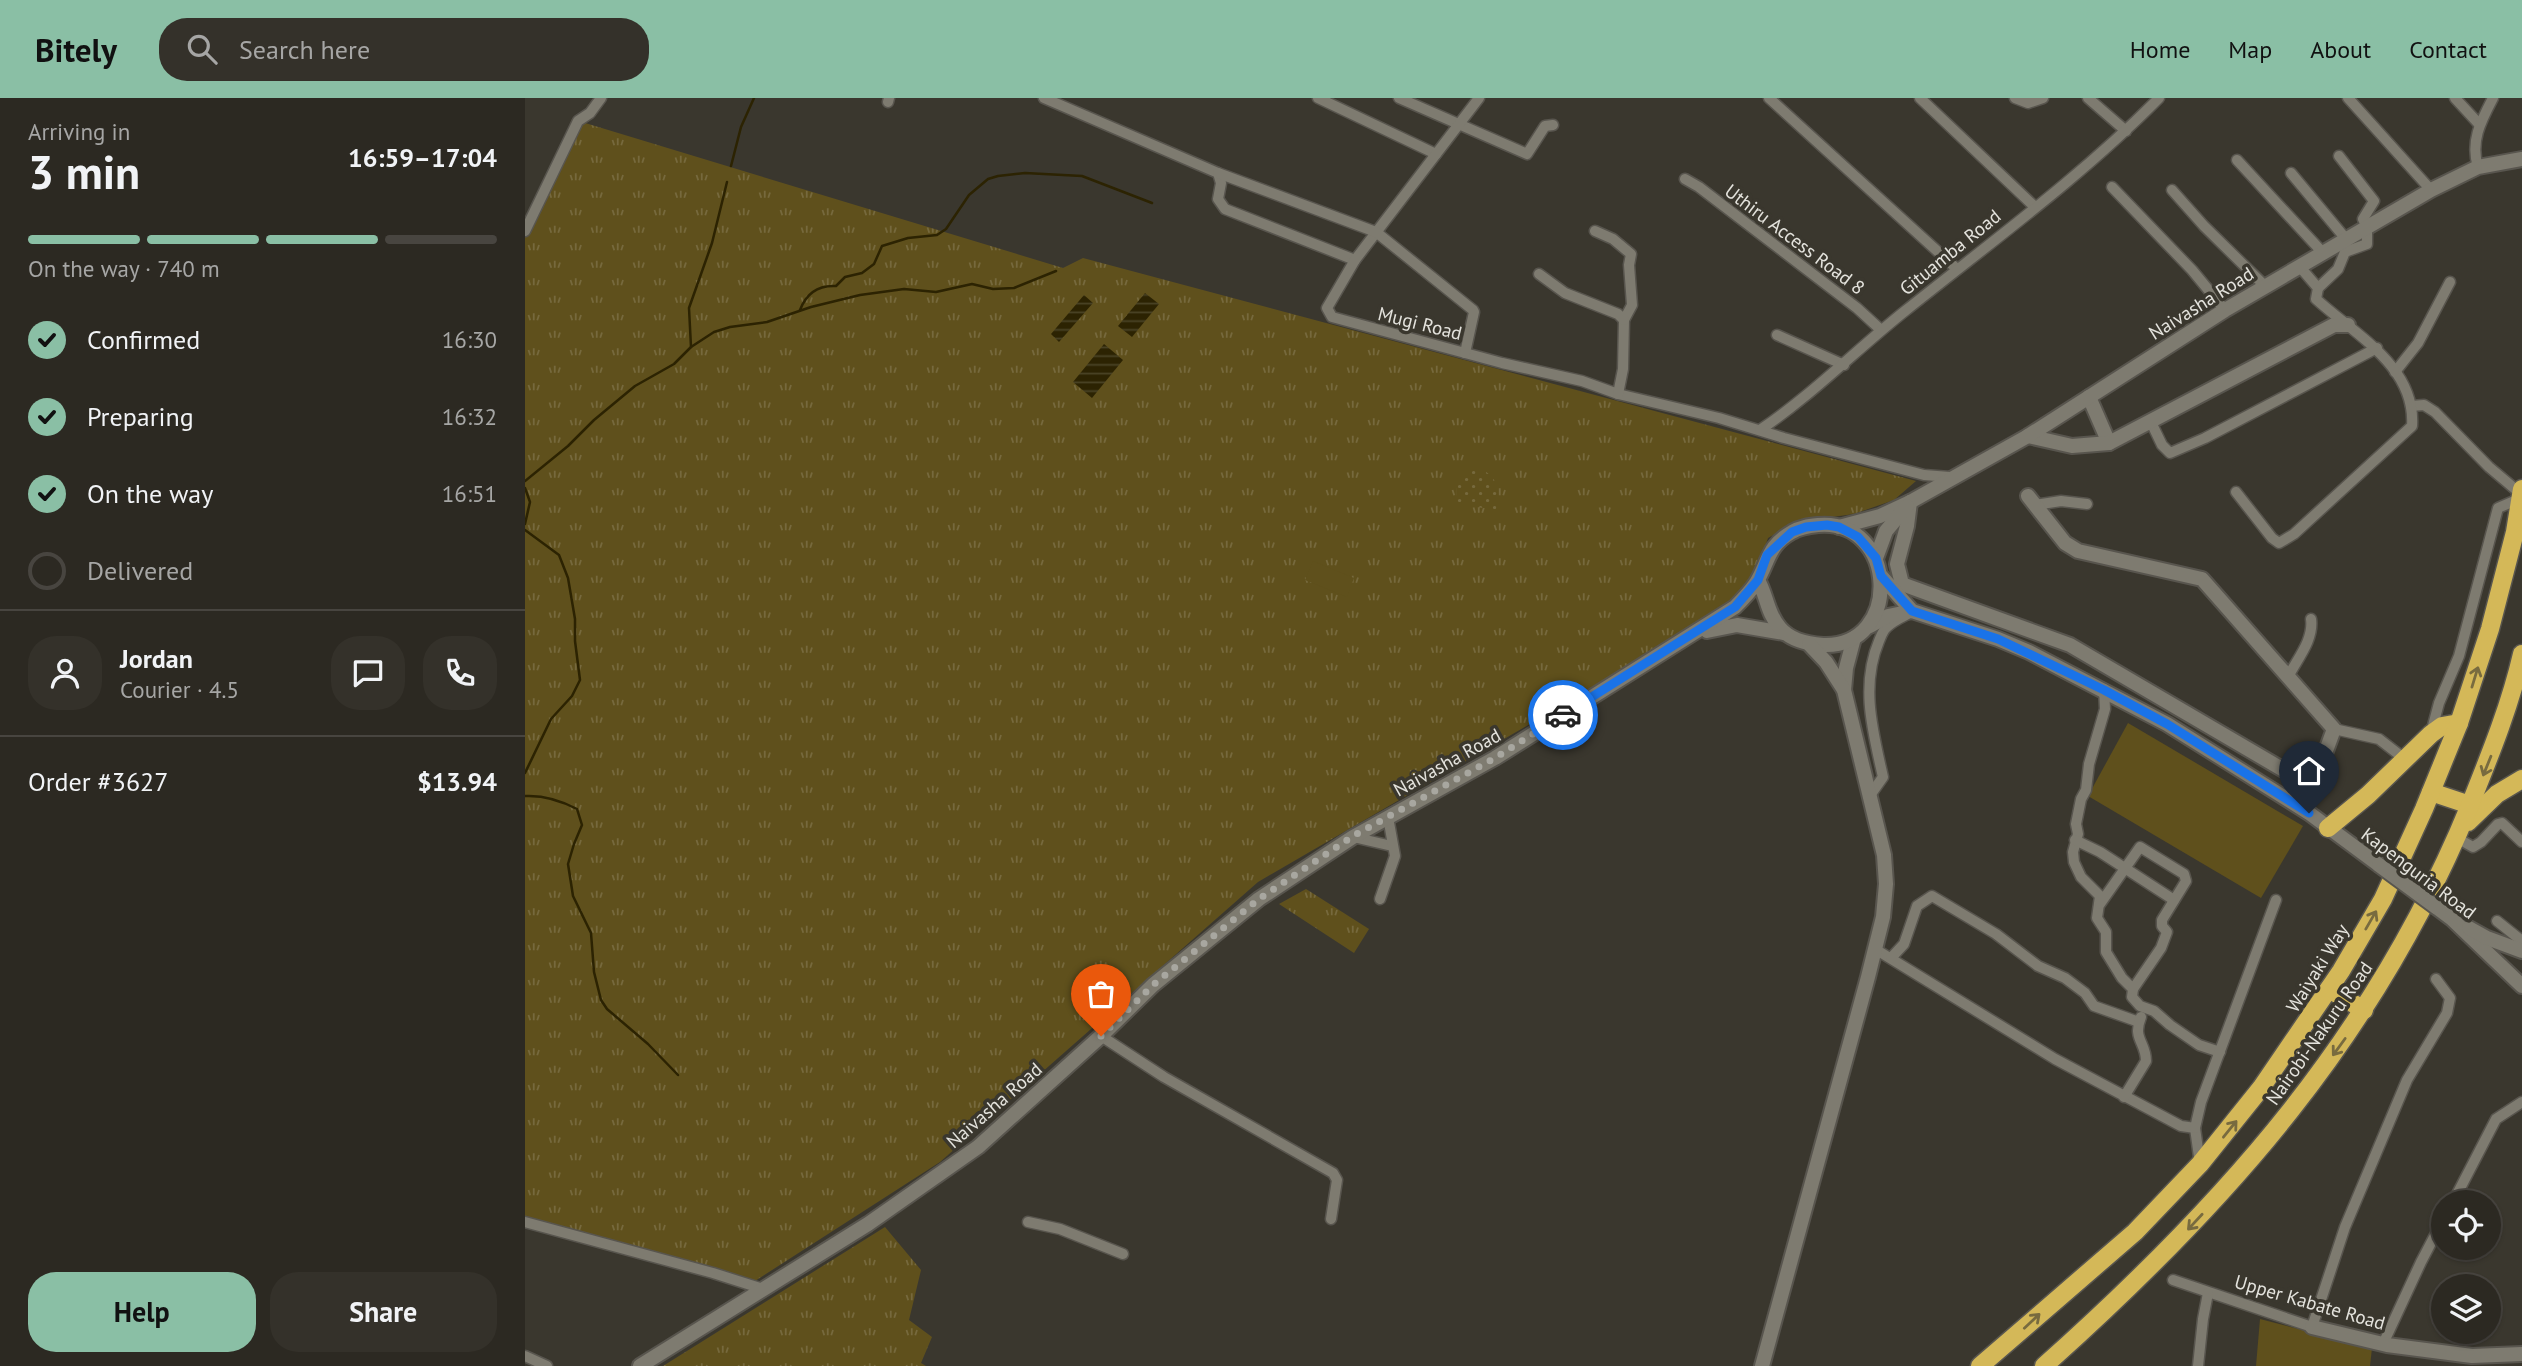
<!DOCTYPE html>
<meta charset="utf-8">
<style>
:root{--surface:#2c2922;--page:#34312a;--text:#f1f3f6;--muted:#a6a6a5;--line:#484540;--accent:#8abfa5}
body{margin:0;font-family:"PT Sans",sans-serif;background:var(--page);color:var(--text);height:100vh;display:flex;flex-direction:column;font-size:26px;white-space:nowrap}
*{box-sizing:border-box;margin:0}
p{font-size:23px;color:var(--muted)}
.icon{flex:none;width:38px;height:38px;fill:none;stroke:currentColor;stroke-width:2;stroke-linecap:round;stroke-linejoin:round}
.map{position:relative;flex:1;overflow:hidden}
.sheet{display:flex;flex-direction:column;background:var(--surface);width:525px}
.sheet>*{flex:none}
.tools{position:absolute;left:1906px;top:1092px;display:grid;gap:14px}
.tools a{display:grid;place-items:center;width:70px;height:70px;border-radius:50%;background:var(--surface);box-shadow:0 2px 5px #0004,0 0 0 2px var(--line);font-size:35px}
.pin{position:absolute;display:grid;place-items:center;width:60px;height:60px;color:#fff;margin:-72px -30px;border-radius:50% 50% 50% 0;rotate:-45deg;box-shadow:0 0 7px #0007}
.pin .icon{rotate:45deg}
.courier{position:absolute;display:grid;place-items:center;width:70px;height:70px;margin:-35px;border:5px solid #1a73e8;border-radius:50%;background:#fff;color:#222;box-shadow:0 2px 9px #0007}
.summary em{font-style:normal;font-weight:800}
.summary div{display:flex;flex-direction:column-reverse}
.summary{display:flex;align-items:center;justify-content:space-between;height:119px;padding:0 28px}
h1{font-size:46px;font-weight:800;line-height:52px}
.bar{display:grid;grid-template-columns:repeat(4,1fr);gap:10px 7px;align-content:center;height:84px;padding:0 28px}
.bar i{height:9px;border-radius:5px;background:var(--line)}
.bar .on{background:var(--accent)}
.bar p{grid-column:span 4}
.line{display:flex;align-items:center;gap:18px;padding:0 28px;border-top:2px solid var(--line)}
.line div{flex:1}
.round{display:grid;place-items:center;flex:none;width:74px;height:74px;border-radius:28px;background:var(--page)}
ol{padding:0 28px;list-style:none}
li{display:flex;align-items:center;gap:21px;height:77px}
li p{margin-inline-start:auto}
li .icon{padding:7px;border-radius:50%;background:var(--accent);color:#111;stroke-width:4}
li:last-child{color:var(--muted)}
li i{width:38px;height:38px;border:4px solid var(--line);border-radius:50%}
.button{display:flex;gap:14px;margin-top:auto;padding:14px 28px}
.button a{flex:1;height:80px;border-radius:28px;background:var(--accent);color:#111;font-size:28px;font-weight:800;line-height:80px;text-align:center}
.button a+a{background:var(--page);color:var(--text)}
header{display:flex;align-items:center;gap:42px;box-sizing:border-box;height:98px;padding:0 35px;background:var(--accent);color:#111}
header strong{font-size:33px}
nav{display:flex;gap:38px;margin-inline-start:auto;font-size:24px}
.search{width:490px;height:63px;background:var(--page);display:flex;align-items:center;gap:18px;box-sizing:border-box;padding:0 24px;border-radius:28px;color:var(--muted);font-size:26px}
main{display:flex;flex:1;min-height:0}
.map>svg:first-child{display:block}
</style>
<header>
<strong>Bitely</strong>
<div class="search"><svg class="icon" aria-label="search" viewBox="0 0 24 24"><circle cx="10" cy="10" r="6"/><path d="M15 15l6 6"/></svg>Search here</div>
<nav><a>Home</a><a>Map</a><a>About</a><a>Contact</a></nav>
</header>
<main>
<section class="sheet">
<div class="summary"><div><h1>3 min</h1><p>Arriving in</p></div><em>16:59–17:04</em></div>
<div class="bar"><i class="on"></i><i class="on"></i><i class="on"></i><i></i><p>On the way · 740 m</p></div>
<ol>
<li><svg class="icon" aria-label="check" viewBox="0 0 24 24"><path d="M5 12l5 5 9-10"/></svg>Confirmed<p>16:30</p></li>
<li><svg class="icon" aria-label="check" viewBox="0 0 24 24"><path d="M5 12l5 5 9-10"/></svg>Preparing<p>16:32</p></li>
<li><svg class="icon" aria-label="check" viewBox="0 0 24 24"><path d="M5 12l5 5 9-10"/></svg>On the way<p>16:51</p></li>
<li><i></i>Delivered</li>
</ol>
<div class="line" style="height:126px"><a class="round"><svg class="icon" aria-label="person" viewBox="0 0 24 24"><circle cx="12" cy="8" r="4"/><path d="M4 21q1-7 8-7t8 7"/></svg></a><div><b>Jordan</b><p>Courier · 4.5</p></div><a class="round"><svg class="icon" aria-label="chat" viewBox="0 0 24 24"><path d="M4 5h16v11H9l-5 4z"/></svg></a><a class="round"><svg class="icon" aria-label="phone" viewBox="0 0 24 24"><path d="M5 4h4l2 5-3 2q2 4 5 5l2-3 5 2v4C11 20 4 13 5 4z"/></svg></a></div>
<div class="line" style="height:91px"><div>Order #3627</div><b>$13.94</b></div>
<div class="button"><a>Help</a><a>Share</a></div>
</section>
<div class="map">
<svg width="1997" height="1268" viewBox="0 0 1997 1268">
<defs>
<pattern id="grass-tufts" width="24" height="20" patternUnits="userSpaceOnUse" patternTransform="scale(1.75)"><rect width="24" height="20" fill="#5f501c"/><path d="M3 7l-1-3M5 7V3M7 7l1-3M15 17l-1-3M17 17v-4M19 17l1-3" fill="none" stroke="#76693d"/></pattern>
<pattern id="park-dots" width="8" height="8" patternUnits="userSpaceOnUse" patternTransform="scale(1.75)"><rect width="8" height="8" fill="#5f501c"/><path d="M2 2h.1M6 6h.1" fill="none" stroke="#76693d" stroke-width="1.8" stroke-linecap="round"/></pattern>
<pattern id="water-rules" width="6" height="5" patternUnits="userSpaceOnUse" patternTransform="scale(1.75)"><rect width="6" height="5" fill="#2c2302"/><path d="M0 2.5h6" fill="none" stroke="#4a4326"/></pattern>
</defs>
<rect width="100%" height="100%" fill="#3a372e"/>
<g fill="url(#grass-tufts)">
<polygon points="47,21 538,170 558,160 1391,383 1369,402 1329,416 1271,424 1243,440 1232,472 1222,488 1204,507 1041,605 733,784 415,1064 230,1183 0,1122 0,135"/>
<polygon points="781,791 844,831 829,855 754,806"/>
<polygon points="360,1129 396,1172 384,1222 407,1239 396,1265 401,1268 138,1268"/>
</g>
<path fill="url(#park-dots)" d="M953,369C973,379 976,392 971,412L932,406V382Z"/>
<g fill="#5f501c">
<polygon points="788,463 829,480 822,499 780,482"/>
<polygon points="1603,625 1778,728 1736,800 1563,698"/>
<polygon points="1735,1221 1847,1250 1845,1268 1731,1268"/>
</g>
<g fill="url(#water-rules)">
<polygon points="620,195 634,206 607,239 593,228"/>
<polygon points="559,197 568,205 534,244 526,236"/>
<polygon points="579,246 598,262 567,300 548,284"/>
</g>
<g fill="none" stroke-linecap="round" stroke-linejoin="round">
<g stroke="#2c2302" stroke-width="2.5">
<polyline points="206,68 216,29 229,0"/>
<path d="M275,212C281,196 293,187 311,188L320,179L337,175L349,166L357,148L383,140L412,137L421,131L444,97L463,81L473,78L500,75L557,78L627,105"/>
<polyline points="166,249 189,234 205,229 242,224 286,209 335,197 379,191 411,194 447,186 468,191 489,190 531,173"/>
<polyline points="0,383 43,348 69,322 110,288 149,266 166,249 164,210 187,145 202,84"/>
<polyline points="0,390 5,404 0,426"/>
<polyline points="0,432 34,457 43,480 50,521 50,543 55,582 47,598 26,621 0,675"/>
<path d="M0,698C19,697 35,702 52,711L57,727L49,746L43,766L48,798L66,835L69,874L76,902L82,911L123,946L153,977"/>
</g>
<defs>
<g id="street">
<polyline points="519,0 693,75 696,85 693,101 700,111 830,162"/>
<polyline points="793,0 911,56"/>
<polyline points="874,0 1002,56 1020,28 1028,27"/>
<polyline points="954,0 830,162 802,210 807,219 977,265 1057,283 1093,296 1194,320 1259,340 1399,377 1425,379"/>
<polyline points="1244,0 1432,171"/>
<polyline points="1395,0 1510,109"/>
<polyline points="1490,0 1503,5 1518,0"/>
<polyline points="1563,0 1601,33"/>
<polyline points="1823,0 1906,92"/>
<polyline points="1930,0 1954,26"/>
<polyline points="363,4 364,0"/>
<polyline points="1712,62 1799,156"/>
<path d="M1953,69C1945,43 1956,23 1968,0"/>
<polyline points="693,75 851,134 948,212 949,214 940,255"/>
<polyline points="1766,75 1821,141"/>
<polyline points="1160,81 1174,89 1332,210 1356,232"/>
<polyline points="1587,89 1667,172 1700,212"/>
<polyline points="1647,92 1679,128 1740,188"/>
<polyline points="0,133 53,23 65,15 76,0"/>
<polyline points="1070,133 1088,141 1106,156 1104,167 1107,207 1099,222 1098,271 1093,296"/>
<polyline points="1014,176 1040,195 1093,216 1099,222"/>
<polyline points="1793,190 1813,171 1820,154 1842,146 1842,129 1838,121 1849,103 1814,58"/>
<polyline points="1252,237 1319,267"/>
<polyline points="1870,274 1893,245 1925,184"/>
<polyline points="1886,308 1899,307 1910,314 1964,369 1996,396"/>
<polyline points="1625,322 1637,347 1645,355 1680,340 1852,250"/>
<path d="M1235,332C1287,297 1331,252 1380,213C1466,144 1556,79 1634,0"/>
<path d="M1711,394L1747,440L1754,445L1769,436L1887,328C1891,268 1829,236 1791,201L1793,190L1775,169"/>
<polyline points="1510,407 1536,403 1562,406"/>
<path d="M1763,579C1772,561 1789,542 1786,521"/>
<polyline points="1579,591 1580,611 1564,666 1561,692 1556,701 1551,726 1553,736 1548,754 1549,764 1556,779 1575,798 1572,820 1581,834 1581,854 1597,880 1608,891 1607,899 1615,908 1629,913 1645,927 1674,947 1695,954"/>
<polyline points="1809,631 1854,641 1881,662"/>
<polyline points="1906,635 1914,605 1934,558 1973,410 1996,400"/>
<path d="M1346,696L1358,679C1348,634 1335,588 1354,543C1356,538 1358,532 1362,529C1367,524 1375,520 1381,517"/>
<polyline points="828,739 867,748"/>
<polyline points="1932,740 1948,749 1956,744 1973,726 1977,725 1997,744"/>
<polyline points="1550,742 1575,754 1649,802"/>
<polyline points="855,801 870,758 863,719"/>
<polyline points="1575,806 1615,749 1659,776 1661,783 1637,822 1637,828 1642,834 1636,850 1608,891"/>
<polyline points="1972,823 1997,843"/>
<polyline points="1350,851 1530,961 1656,1028 1670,1030 1675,1066"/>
<polyline points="1366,860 1379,846 1392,808 1407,798 1471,836 1513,868 1540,880 1560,895 1569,908 1614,924"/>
<polyline points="576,938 639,979 808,1075 812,1082 806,1121"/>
<path d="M1599,999L1621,963C1621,944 1607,941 1616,919"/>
<polyline points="1670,1030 1676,1004 1751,802"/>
<polyline points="1928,1104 1971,1021 1997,1004"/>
<polyline points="0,1124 188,1175 238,1191"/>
<polyline points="503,1124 535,1131 598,1156"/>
<polyline points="1648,1182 1787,1229 1820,1129 1882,982 1922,915 1925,900 1911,881"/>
<polyline points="1858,1246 1896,1164 1918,1122"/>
<polyline points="0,1258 22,1268"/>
<polyline points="1673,1268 1678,1221 1683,1195"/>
</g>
<g id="secondary">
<polyline points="1564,299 1584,345"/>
<polyline points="1503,338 1547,348 1584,345 1809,227 1823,227"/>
<polyline points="1385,404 1382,428 1372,466 1377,486 1545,547 1786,688 1788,688 1809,631 1677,481 1553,453 1540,445 1503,398"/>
<polyline points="1314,429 1355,418 1385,404 1503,338 1700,212 1906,92 1953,69 1997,61"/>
<polyline points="1351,460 1361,433 1382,408"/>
<polyline points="1356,478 1387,513 1473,541 1504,554 1642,626 1784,715 1854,767"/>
<polyline points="1345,528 1363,518 1387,513"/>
<polyline points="1182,533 1212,527 1259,535"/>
<polyline points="1319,592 1321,570 1329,540"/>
<polyline points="1911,809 1927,821 1997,888"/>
<polyline points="1944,830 1962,840 1997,853"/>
<polyline points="1787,1229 1862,1247 1947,1258 1997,1256"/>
<path d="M115,1268L343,1126L453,1049L576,938L628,887L734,801L828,739L970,660L1210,509C1218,501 1225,494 1231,485C1244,464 1242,448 1267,434C1275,429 1284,428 1293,427C1373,420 1378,550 1298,547C1284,546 1265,542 1255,530C1242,515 1242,498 1233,482"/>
<polyline points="1237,1268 1343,879 1358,819 1361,786 1359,757 1319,592 1301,564 1284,546"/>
</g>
<g id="highway">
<polyline points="1906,694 1945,707"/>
<polyline points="1943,724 1972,696 1997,681"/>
<polyline points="1803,730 1843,697 1906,636 1917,628 1934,625"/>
<polyline points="1804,891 1839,912"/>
<polyline points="1455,1268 1610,1134 1675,1066 1736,990 1816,873 1858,801 1899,711 1934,625 1965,531 1990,434 1997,391"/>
<path d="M1519,1268C1703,1104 1851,937 1945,707C1965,657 1985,608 1997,556"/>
</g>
</defs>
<use href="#street" stroke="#58554e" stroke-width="13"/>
<use href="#secondary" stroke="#58554e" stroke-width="18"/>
<use href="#highway" stroke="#58554e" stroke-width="21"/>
<use href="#street" stroke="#7e7b70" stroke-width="10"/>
<use href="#secondary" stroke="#7e7b70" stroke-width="14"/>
<use href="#highway" stroke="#d4b858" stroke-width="18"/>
<defs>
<polyline id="secondary-bridge" points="1854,767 1911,809"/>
</defs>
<use href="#secondary-bridge" stroke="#58554e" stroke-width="18" stroke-linecap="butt"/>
<use href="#secondary-bridge" stroke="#7e7b70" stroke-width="14"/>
</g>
<defs><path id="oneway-shaft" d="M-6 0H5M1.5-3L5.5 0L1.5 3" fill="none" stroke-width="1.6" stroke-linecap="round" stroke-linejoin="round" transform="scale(1.75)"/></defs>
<g stroke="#786b3f">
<use href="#oneway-shaft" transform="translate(1950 579) rotate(-73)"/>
<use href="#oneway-shaft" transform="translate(1962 668) rotate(112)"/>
<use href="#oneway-shaft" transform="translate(1846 822) rotate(-60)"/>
<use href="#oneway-shaft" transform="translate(1814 949) rotate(126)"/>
<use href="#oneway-shaft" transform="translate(1705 1031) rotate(-51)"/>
<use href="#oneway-shaft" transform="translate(1670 1124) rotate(133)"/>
<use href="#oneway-shaft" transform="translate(1507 1223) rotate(-43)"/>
</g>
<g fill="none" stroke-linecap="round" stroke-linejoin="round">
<polyline stroke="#a8a7a0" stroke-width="7" stroke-dasharray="0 12.6" points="576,938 628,887 734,801 828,738 970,660 1038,617"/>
<polyline stroke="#1a73e8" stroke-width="9" points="1038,617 1210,509 1233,482 1242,457 1267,434 1281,429 1302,427 1314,429 1333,439 1351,460 1356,478 1387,513 1473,541 1579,592 1642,626 1784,715"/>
</g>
<g text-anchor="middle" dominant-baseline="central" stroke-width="7" stroke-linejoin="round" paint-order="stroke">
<g font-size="19" fill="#e4e3dd" stroke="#3a372e">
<text transform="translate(1270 141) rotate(37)">Uthiru Access Road 8</text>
<text transform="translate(1425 154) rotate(-39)">Gituamba Road</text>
<text transform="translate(1676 205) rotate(-32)">Naivasha Road</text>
<text transform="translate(895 225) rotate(14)">Mugi Road</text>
<text transform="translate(922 664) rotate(-29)">Naivasha Road</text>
<text transform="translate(1894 775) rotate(37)">Kapenguria Road</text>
<text transform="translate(1792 870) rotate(-58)">Waiyaki Way</text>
<text transform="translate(1794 935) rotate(-55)">Nairobi-Nakuru Road</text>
<text transform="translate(469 1007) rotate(-41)">Naivasha Road</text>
<text transform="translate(1785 1204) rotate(16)">Upper Kabate Road</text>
</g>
</g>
</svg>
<div class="tools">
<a><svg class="icon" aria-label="locate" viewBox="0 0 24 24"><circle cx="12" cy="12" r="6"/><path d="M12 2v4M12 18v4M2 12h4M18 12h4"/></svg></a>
<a><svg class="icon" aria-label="layers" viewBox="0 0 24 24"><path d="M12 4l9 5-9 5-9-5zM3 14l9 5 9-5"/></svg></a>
</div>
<div class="pin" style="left:576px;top:938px;background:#ea580c"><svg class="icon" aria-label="bag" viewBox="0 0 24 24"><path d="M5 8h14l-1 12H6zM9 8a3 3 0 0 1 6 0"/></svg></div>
<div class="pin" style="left:1784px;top:715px;background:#1f2937"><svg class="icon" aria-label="home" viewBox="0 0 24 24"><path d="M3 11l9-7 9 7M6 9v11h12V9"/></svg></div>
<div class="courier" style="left:1038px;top:617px"><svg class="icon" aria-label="car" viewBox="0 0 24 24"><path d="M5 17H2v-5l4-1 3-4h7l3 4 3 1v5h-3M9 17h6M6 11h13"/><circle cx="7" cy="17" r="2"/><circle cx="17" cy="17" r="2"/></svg></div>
</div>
</main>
